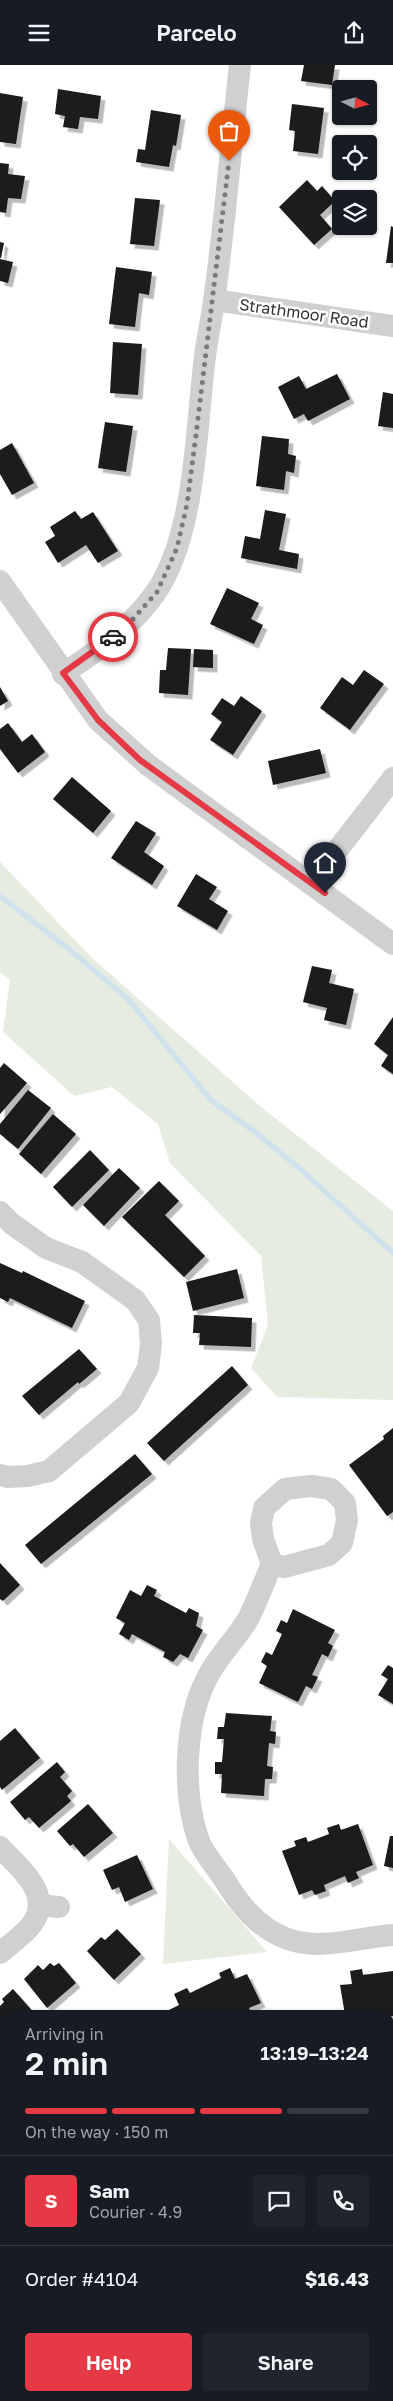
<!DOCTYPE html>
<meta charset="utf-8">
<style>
:root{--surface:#171b24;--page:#20242c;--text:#f1f3f6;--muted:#9ea1a6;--line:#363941;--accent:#e63946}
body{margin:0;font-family:"Golos Text",sans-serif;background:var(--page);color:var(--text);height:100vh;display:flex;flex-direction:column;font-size:19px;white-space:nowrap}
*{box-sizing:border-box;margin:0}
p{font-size:16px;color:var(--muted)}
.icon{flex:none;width:28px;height:28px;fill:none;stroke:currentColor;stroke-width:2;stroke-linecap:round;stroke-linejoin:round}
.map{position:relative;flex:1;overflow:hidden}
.sheet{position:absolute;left:0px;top:1945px;width:394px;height:391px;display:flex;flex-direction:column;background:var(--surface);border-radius:15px 15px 0 0;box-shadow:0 1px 4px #0004}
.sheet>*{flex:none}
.needle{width:32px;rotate:96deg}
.buttons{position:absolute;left:332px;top:15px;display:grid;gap:10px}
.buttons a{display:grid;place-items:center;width:45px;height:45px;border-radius:5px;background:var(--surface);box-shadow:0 1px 4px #0004;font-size:25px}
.pin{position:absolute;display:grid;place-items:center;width:42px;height:42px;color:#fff;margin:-51px -21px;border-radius:50% 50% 50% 0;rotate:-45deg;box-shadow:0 0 5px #0007}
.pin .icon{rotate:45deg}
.courier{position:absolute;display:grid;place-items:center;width:50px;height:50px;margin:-25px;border:4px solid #e63946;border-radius:50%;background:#fff;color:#222;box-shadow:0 1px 6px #0007}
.overview em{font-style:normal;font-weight:600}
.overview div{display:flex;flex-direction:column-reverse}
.overview{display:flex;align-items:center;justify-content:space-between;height:85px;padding:0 25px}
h1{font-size:32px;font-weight:600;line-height:38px}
.bar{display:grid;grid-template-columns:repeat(4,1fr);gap:8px 5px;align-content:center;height:60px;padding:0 25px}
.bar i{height:6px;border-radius:4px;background:var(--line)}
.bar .on{background:var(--accent)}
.bar p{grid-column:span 4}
.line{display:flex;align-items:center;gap:12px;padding:0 25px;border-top:1px solid var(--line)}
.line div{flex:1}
.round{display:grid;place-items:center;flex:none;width:52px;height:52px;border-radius:5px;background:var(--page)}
.action{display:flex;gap:10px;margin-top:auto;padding:10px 25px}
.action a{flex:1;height:58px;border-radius:5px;background:var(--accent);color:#fff;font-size:20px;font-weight:600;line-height:58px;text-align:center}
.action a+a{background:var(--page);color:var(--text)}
header{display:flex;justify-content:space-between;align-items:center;height:65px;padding:0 25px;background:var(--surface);font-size:22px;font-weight:600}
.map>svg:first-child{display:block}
</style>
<header><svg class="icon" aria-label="menu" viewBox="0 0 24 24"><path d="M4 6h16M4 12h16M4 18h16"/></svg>Parcelo<svg class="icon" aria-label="share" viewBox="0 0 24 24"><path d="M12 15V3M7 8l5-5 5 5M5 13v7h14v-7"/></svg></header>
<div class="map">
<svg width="393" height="2336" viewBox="0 0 393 2336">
<defs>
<filter id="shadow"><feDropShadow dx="4.5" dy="4.5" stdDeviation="0" flood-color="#0004"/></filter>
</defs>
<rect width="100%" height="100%" fill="#fff"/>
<g fill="#e6ecdf">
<polygon points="0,797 92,893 261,1042 393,1146 393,1335 277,1332 251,1303 268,1260 261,1191 170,1098 158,1059 112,1022 74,1031 3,967 10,915 0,907"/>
<polygon points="169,1774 267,1887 163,1899"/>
<polygon points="0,2170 5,2176 5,2250 0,2244"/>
<polygon points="73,2331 131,2331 135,2336 77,2336"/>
</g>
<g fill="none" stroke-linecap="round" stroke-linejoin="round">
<polyline stroke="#cfe2ee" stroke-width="5.5" points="0,831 70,885 127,933 211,1035 255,1067 298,1102 393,1188"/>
</g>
<g fill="#1a1a1a" filter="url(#shadow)">
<polygon points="304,0 335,0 332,20 301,16"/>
<polygon points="58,24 101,31 98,54 80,52 78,64 63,62 65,51 55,49"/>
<polygon points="0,28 23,32 16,79 0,77"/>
<polygon points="292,39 324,43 318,89 293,86 295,66 289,65"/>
<polygon points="151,45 181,50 176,81 173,80 169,102 136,97 138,84 145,85"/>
<polygon points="0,98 9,99 8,109 25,111 21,134 8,133 6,148 0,147"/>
<polygon points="307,115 317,126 322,121 335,136 320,150 332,164 314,180 279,142"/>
<polygon points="135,133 160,135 154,181 130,179"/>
<polygon points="391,161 393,162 393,198 386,198"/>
<polygon points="0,177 4,178 1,193 0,193"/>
<polygon points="0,194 13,197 8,218 0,216"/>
<polygon points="116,202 152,207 149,230 139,228 135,262 109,259"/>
<polygon points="113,277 142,279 138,330 110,328"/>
<polygon points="337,309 350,334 308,356 304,349 294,354 278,322 299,311 306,324"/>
<polygon points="383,327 393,329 393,363 378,361"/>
<polygon points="105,357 133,361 126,407 98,403"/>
<polygon points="262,371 289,374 288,389 296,391 294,408 286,406 284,425 256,421"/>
<polygon points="12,378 34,418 12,430 0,409 0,385"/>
<polygon points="265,445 286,449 279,485 299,489 297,504 241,493 245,471 260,474"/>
<polygon points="75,446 81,454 93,447 118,486 98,498 86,480 58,498 45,477 55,471 50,462"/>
<polygon points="227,523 259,538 251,554 263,560 254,579 210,559"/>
<polygon points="168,583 191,584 188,630 159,628 160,605 166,605"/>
<polygon points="194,584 213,585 213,603 193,602"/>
<polygon points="364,605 384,619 350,665 320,643 342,612 353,620"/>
<polygon points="0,622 8,636 0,641"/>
<polygon points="241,631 262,646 233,690 210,675 222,657 211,649 222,633 234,641"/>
<polygon points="8,658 22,677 32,669 45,687 18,708 0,684 0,664"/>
<polygon points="320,684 326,708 273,720 268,696"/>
<polygon points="72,712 111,746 93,768 53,734"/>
<polygon points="136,756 156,768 144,787 164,801 152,820 111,793"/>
<polygon points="196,809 217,822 209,834 228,846 217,865 177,841"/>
<polygon points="312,901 332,905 329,918 354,924 346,960 324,955 327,943 303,937"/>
<polygon points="393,952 393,1009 381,1001 388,990 374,979"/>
<polygon points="4,998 27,1018 0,1049 0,1003"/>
<polygon points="28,1025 51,1043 18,1084 0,1069 0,1059"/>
<polygon points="53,1049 76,1069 41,1109 19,1089"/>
<polygon points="90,1085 109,1105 72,1142 53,1122"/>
<polygon points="119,1103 140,1123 104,1161 83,1140"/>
<polygon points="159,1116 179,1136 165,1150 205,1191 184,1212 122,1152"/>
<polygon points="0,1198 22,1208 23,1206 85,1236 72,1263 10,1233 8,1237 0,1233"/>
<polygon points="237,1204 244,1233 193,1246 186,1217"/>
<polygon points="194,1250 252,1253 251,1282 199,1280 200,1268 193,1268"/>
<polygon points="79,1284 97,1304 79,1319 78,1317 39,1350 22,1331"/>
<polygon points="232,1301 248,1320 164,1396 147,1378"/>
<polygon points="393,1363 393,1447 387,1451 349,1400 384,1374 383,1371"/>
<polygon points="135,1389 152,1409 41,1499 25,1480"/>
<polygon points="0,1498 20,1520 3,1536 0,1534"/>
<polygon points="147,1520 157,1525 154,1531 186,1548 189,1543 199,1548 196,1561 203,1565 188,1593 180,1589 173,1597 163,1592 165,1587 132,1569 129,1575 119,1569 125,1558 116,1553 130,1525 141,1531"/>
<polygon points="293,1544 335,1565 328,1578 333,1581 328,1592 322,1589 312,1610 318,1612 312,1624 306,1621 298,1637 259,1618 267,1601 261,1597 266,1587 272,1590 282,1569 276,1566 281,1555 287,1558"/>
<polygon points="388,1600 393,1603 393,1639 378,1630 388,1614 381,1610"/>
<polygon points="226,1648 272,1651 270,1666 276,1667 275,1679 269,1678 267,1701 273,1702 272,1714 265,1714 264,1731 221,1728 222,1709 215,1709 215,1697 222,1697 224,1674 217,1674 218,1662 224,1662"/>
<polygon points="15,1663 40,1693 2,1725 0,1722 0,1676"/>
<polygon points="57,1697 65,1707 60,1712 72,1726 67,1731 71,1736 39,1763 29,1752 25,1755 10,1737"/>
<polygon points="88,1739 113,1768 84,1792 73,1779 70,1781 57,1766"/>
<polygon points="339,1759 341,1765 358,1759 373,1800 356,1807 359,1813 348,1818 345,1811 324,1820 326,1826 315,1830 312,1825 299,1830 282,1786 296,1781 294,1776 306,1772 308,1777 329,1769 327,1763"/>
<polygon points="390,1771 393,1771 393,1803 384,1801"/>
<polygon points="137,1790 153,1824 125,1837 119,1822 112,1825 103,1805"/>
<polygon points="117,1864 141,1889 114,1915 87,1886 101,1872 105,1875"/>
<polygon points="50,1898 54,1901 59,1898 76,1918 47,1943 24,1914 38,1900 43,1905"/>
<polygon points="230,1903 235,1914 247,1909 261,1938 249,1943 252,1950 172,1950 169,1945 179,1940 174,1929 187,1923 190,1928 221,1913 219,1908"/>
<polygon points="362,1904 363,1910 393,1906 393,1951 345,1950 340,1920 352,1919 350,1906"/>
<polygon points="13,1924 36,1950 5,1950 5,1972 0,1966 0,1941 4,1937 2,1934"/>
<polygon points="5,2086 5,2146 0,2137 0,2088"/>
<polygon points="389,2091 393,2097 393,2149 389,2152"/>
<polygon points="170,2331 230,2331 224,2336 173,2336"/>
<polygon points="311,2331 316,2332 363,2331 362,2336 309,2336"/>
</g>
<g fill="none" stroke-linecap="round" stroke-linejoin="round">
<g stroke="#d0d0d0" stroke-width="22">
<polyline points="214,235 393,261"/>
<polyline points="0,516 98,655 148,700 393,879"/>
<path d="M63,609C97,586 133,561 156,527C195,470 196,367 204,300C206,278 211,258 214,236C225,158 231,79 240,0"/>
<polyline points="312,818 393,713"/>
<polyline points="0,1147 12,1159 46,1183 82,1197 135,1235 149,1255 151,1279 148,1303 129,1338 49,1406 28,1411 8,1412 0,1410"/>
<polygon points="311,1421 331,1424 345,1438 347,1455 342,1478 329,1490 284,1502 272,1499 263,1474 261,1458 264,1443 285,1424"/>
<path d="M272,1499C264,1517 257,1537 248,1554C236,1575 217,1592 207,1613C184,1657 182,1730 199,1776C204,1789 216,1802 224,1814C239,1839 257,1862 285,1873C320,1887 358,1872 393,1870"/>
<path d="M0,1782C19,1803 54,1829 32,1859C24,1870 10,1879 0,1888"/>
<polyline points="39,1840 59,1842"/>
<polyline points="389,2192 393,2189"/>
<polyline points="0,2267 5,2273"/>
<polyline points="389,2271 393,2275"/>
<polyline points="55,2331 59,2336"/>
<polyline points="278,2331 280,2336"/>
</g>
</g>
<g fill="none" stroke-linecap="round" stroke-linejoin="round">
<polyline stroke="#7a7a7a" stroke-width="5" stroke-dasharray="0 9" points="113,572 132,555 157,527 177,483 187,439 196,370 229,96"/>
<polyline stroke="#e63946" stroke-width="6" points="113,572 63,608 98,655 140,695 325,828"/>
</g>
<g text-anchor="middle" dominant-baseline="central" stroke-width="5" stroke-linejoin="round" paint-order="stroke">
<g font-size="16" fill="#333" stroke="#fff">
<text transform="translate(304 248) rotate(8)">Strathmoor Road</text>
</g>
</g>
</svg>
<div class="buttons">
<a><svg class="needle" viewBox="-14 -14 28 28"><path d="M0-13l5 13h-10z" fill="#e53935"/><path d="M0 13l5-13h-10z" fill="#9ea1a6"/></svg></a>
<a><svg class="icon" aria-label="locate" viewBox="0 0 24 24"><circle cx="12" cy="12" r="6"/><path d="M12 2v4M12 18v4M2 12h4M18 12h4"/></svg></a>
<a><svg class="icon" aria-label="layers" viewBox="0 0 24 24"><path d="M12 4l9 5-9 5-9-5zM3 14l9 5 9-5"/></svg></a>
</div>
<div class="pin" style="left:229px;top:96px;background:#ea580c"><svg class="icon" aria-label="bag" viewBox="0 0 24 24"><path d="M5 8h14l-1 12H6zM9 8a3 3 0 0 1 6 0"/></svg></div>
<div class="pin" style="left:325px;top:828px;background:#1f2937"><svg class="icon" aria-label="home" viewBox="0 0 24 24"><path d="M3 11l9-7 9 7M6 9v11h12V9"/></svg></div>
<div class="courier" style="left:113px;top:572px"><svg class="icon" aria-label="car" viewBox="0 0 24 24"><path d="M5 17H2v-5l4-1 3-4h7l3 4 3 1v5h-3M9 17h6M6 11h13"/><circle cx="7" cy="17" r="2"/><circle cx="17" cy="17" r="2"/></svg></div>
<section class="sheet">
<div class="overview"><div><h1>2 min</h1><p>Arriving in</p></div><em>13:19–13:24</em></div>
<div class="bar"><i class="on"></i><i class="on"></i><i class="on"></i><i></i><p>On the way · 150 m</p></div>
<div class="line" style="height:90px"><b class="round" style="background:var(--accent);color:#fff">S</b><div><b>Sam</b><p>Courier · 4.9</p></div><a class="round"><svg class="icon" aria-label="chat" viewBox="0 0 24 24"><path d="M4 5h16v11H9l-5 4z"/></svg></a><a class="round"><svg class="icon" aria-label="phone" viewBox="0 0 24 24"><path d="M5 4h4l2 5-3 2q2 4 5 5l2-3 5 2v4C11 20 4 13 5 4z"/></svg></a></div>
<div class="line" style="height:65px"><div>Order #4104</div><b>$16.43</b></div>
<div class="action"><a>Help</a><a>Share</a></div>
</section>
</div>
